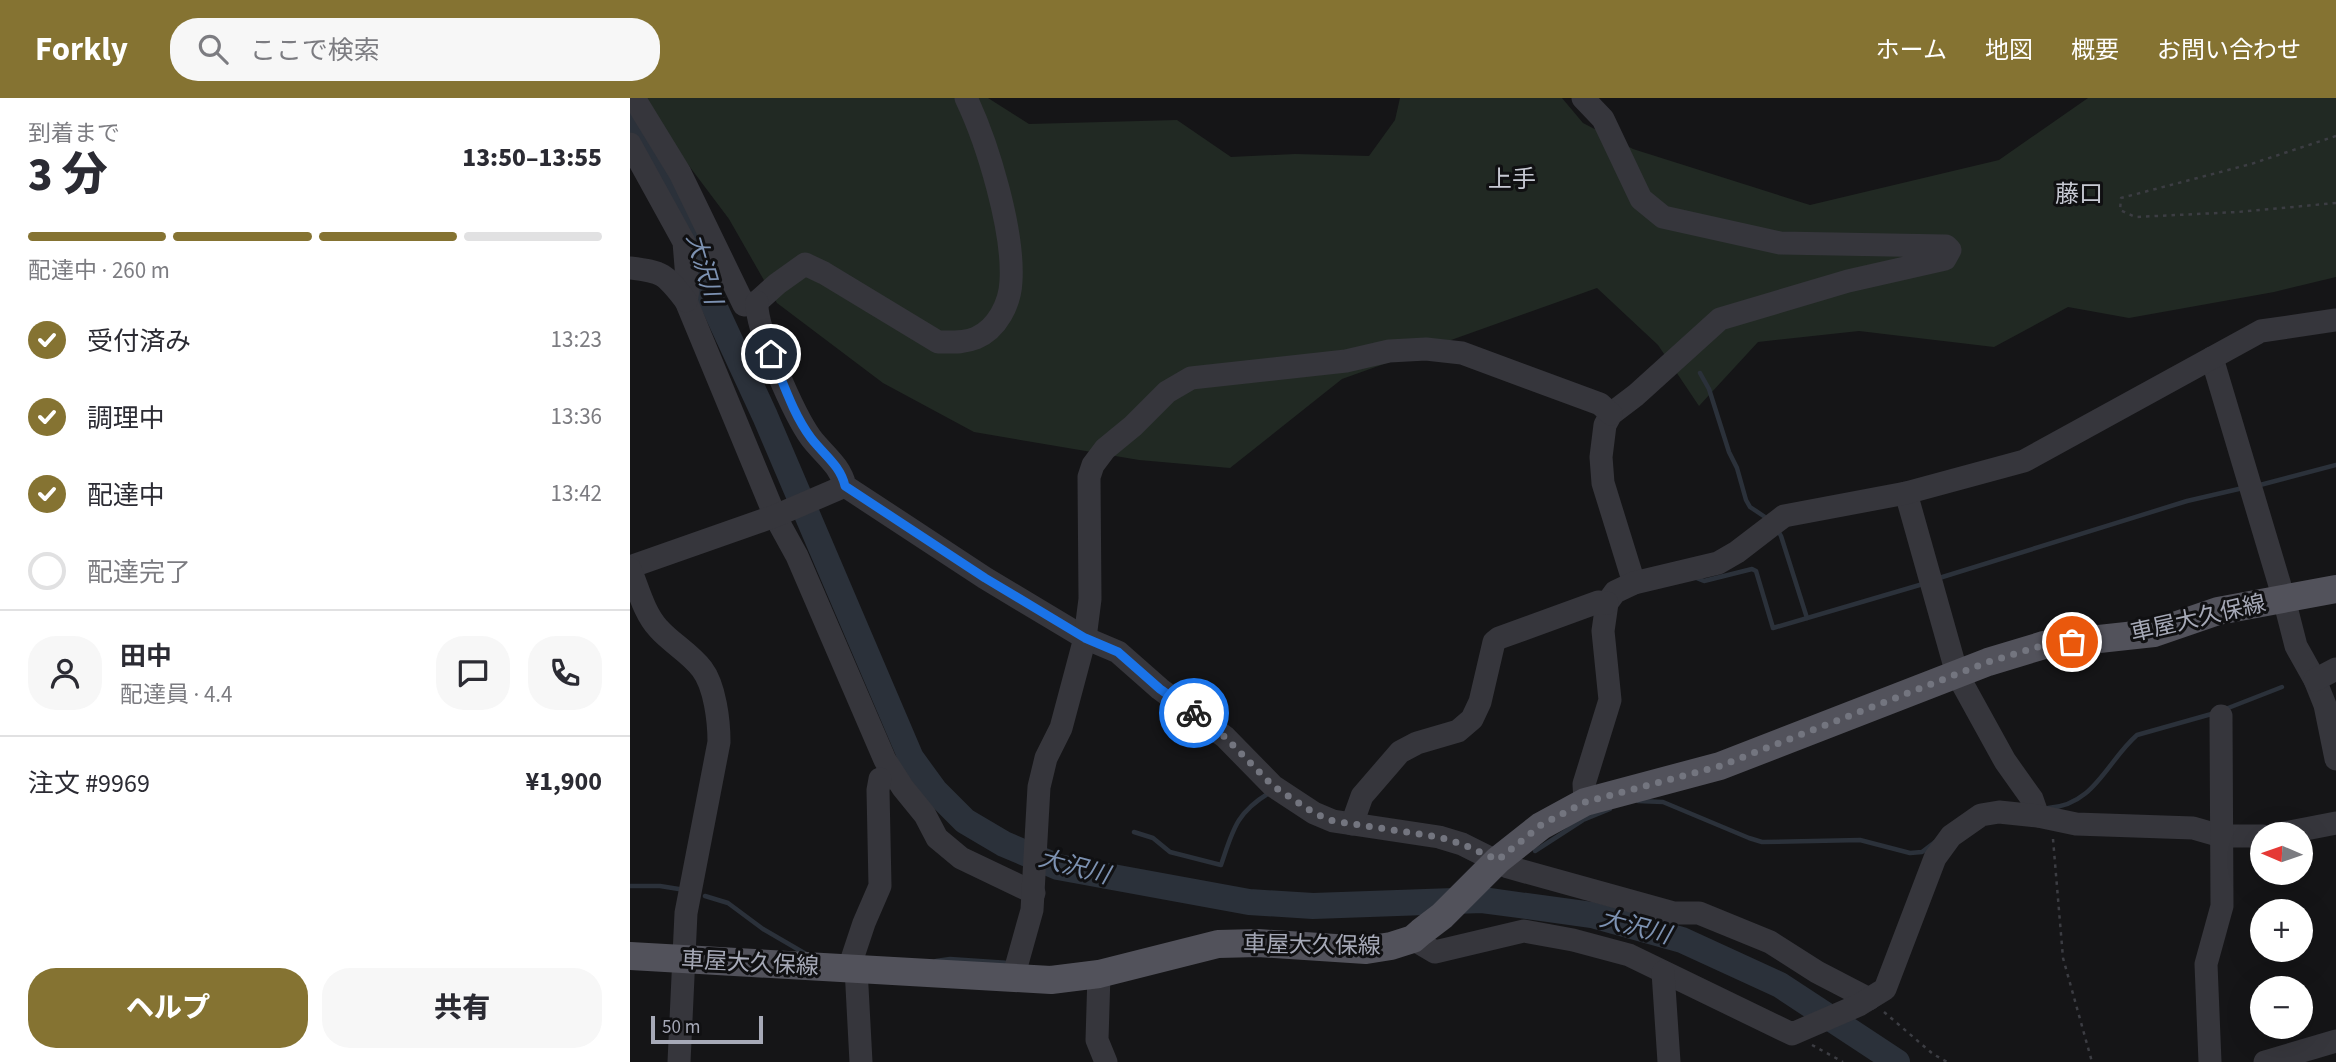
<!DOCTYPE html>
<html lang="ja">
<meta charset="utf-8">
<style>
:root{--surface:#fff;--page:#f7f7f7;--text:#2b2b33;--muted:#7c7c81;--line:#e1e1e2;--accent:#857332}
body{margin:0;font-family:"Source Sans 3","Noto Sans JP",sans-serif;background:var(--page);color:var(--text);height:100vh;display:flex;flex-direction:column;font-size:26px;white-space:nowrap}
*{box-sizing:border-box;margin:0}
p{font-size:23px;color:var(--muted)}
.icon{flex:none;width:38px;height:38px;fill:none;stroke:currentColor;stroke-width:2;stroke-linecap:round;stroke-linejoin:round}
.map{position:relative;flex:1;overflow:hidden}
.sheet{display:flex;flex-direction:column;background:var(--surface);width:630px}
.sheet>*{flex:none}
.needle{width:46px;rotate:272deg}
.buttons{position:absolute;left:1620px;top:724px;display:grid;gap:14px}
.buttons a{display:grid;place-items:center;width:63px;height:63px;border-radius:50%;background:var(--surface);box-shadow:0 7px 28px #0002;font-size:35px}
.scale{position:absolute;left:21px;bottom:18px;width:112px;box-sizing:border-box;padding-left:7px;border:4px solid #a6a9b7;border-top:0;font-size:19px;line-height:24px;white-space:nowrap;color:#a6a9b7;-webkit-text-stroke:5px #101012;paint-order:stroke}
.pin{position:absolute;display:grid;place-items:center;width:60px;height:60px;color:#fff;margin:-30px;border:4px solid #fff;border-radius:50%;box-shadow:0 2px 7px #0007}
.courier{position:absolute;display:grid;place-items:center;width:70px;height:70px;margin:-35px;border:5px solid #1a73e8;border-radius:50%;background:#fff;color:#222;box-shadow:0 2px 9px #0007}
.headline em{font-style:normal;font-weight:800}
.headline div{display:flex;flex-direction:column-reverse}
.headline{display:flex;align-items:center;justify-content:space-between;height:119px;padding:0 28px}
h1{font-size:46px;font-weight:800;line-height:52px}
.bar{display:grid;grid-template-columns:repeat(4,1fr);gap:10px 7px;align-content:center;height:84px;padding:0 28px}
.bar i{height:9px;border-radius:5px;background:var(--line)}
.bar .selected{background:var(--accent)}
.bar p{grid-column:span 4}
.line{display:flex;align-items:center;gap:18px;padding:0 28px;border-top:2px solid var(--line)}
.line div{flex:1}
.round{display:grid;place-items:center;flex:none;width:74px;height:74px;border-radius:28px;background:var(--page)}
ol{padding:0 28px;list-style:none}
li{display:flex;align-items:center;gap:21px;height:77px}
li p{margin-inline-start:auto}
li .icon{padding:7px;border-radius:50%;background:var(--accent);color:#fff;stroke-width:4}
li:last-child{color:var(--muted)}
li i{width:38px;height:38px;border:4px solid var(--line);border-radius:50%}
.button{display:flex;gap:14px;margin-top:auto;padding:14px 28px}
.button a{flex:1;height:80px;border-radius:28px;background:var(--accent);color:#fff;font-size:28px;font-weight:800;line-height:80px;text-align:center}
.button a+a{background:var(--page);color:var(--text)}
header{display:flex;align-items:center;gap:42px;box-sizing:border-box;height:98px;padding:0 35px;background:var(--accent);color:#fff}
header strong{font-size:33px}
nav{display:flex;gap:38px;margin-inline-start:auto;font-size:24px}
.search{width:490px;height:63px;background:var(--page);display:flex;align-items:center;gap:18px;box-sizing:border-box;padding:0 24px;border-radius:28px;color:var(--muted);font-size:26px}
main{display:flex;flex:1;min-height:0}
.map>svg:first-child{display:block}
</style>
<header>
<strong>Forkly</strong>
<div class="search"><svg class="icon" aria-label="search" viewBox="0 0 24 24"><circle cx="10" cy="10" r="6"/><path d="M15 15l6 6"/></svg>ここで検索</div>
<nav><a>ホーム</a><a>地図</a><a>概要</a><a>お問い合わせ</a></nav>
</header>
<main>
<section class="sheet">
<div class="headline"><div><h1>3 分</h1><p>到着まで</p></div><em>13:50–13:55</em></div>
<div class="bar"><i class="selected"></i><i class="selected"></i><i class="selected"></i><i></i><p>配達中 · 260 m</p></div>
<ol>
<li><svg class="icon" aria-label="check" viewBox="0 0 24 24"><path d="M5 12l5 5 9-10"/></svg>受付済み<p>13:23</p></li>
<li><svg class="icon" aria-label="check" viewBox="0 0 24 24"><path d="M5 12l5 5 9-10"/></svg>調理中<p>13:36</p></li>
<li><svg class="icon" aria-label="check" viewBox="0 0 24 24"><path d="M5 12l5 5 9-10"/></svg>配達中<p>13:42</p></li>
<li><i></i>配達完了</li>
</ol>
<div class="line" style="height:126px"><a class="round"><svg class="icon" aria-label="person" viewBox="0 0 24 24"><circle cx="12" cy="8" r="4"/><path d="M4 21q1-7 8-7t8 7"/></svg></a><div><b>田中</b><p>配達員 · 4.4</p></div><a class="round"><svg class="icon" aria-label="chat" viewBox="0 0 24 24"><path d="M4 5h16v11H9l-5 4z"/></svg></a><a class="round"><svg class="icon" aria-label="phone" viewBox="0 0 24 24"><path d="M5 4h4l2 5-3 2q2 4 5 5l2-3 5 2v4C11 20 4 13 5 4z"/></svg></a></div>
<div class="line" style="height:91px"><div>注文 #9969</div><b>¥1,900</b></div>
<div class="button"><a>ヘルプ</a><a>共有</a></div>
</section>
<div class="map">
<svg width="1706" height="964" viewBox="0 0 1706 964">
<rect width="100%" height="100%" fill="#151517"/>
<polygon fill="#212923" points="8,0 358,0 399,26 547,22 601,59 665,56 739,58 765,22 770,0 932,0 953,25 1003,51 1180,107 1369,62 1458,0 1706,0 1706,179 1644,194 1499,220 1438,209 1364,249 1229,233 1128,244 1069,308 1028,247 967,190 712,281 600,370 509,362 344,334 253,285 147,205 99,121"/>
<g fill="none" stroke-linecap="round" stroke-linejoin="round">
<g stroke="#2b313a" stroke-width="4.5">
<polyline points="1070,275 1079,291 1099,354 1107,370 1116,402 1120,409 1138,421"/>
<polyline points="1630,387 1706,367"/>
<polyline points="1147,431 1151,438 1177,520"/>
<polyline points="1064,479 1074,483 1122,471 1126,473 1143,530 1293,486"/>
<polyline points="1306,481 1557,403 1613,390"/>
<polyline points="1593,612 1652,589"/>
<polyline points="1008,703 1033,704 1119,740 1132,744 1230,742 1280,755 1292,754 1305,744"/>
<path d="M1418,710C1464,708 1477,663 1507,637L1585,615"/>
<path d="M504,734L523,740L540,754L591,767C603,732 606,715 639,695"/>
<polyline points="905,753 953,722 980,711"/>
<polyline points="0,788 30,788 55,792"/>
<polyline points="75,798 98,805 133,831 176,856"/>
<polyline points="306,863 320,861 379,865"/>
</g>
<polyline stroke="#2b313a" stroke-width="26" points="0,19 37,77 71,144 79,197 135,318 281,660 305,693 335,723 374,746 428,769 619,804 683,808 852,802 962,817 1052,842 1150,887 1267,964"/>
<g stroke="#3c3d43" stroke-width="2.5" stroke-dasharray="3.5 5" stroke-linecap="butt">
<polyline points="1706,38 1621,66 1491,100 1490,112 1505,119 1608,114 1706,105"/>
<polyline points="1423,741 1433,860 1462,964"/>
<polyline points="1254,914 1303,956 1317,964"/>
<polyline points="1182,947 1213,964"/>
</g>
<g stroke="#36363c" stroke-width="23">
<path d="M4,0L50,75L114,207L127,204L147,186L175,166L194,175L308,244C321,244 334,245 346,240C367,231 380,206 381,183C384,133 358,46 336,0"/>
<polyline points="953,0 973,21 1011,101 1033,119 1150,145 1316,148 1320,152 1315,161 1218,183 1090,221 1006,297 981,316 975,327 971,359 973,385 1004,485"/>
<polyline points="0,46 54,144 58,193 56,203 145,418 167,458 255,662 273,690 295,717 307,740 331,760 404,795"/>
<path d="M0,170C34,174 35,176 56,203"/>
<path d="M127,204C125,230 165,318 181,340C194,357 210,367 215,388L355,480L455,540L488,554L530,591L595,639L643,688L684,715L703,723L809,739L832,746L878,769L1044,815H1069L1140,844L1187,874L1239,901"/>
<polyline points="1582,260 1654,501 1666,548 1685,582 1695,607 1706,661"/>
<polyline points="1276,395 1327,576 1375,663 1402,701 1408,718"/>
<polyline points="0,469 145,418 215,388"/>
<path d="M0,471C8,490 14,515 28,530C41,545 60,555 72,571C85,588 89,623 89,644L56,815L49,964"/>
<polyline points="1685,582 1706,571"/>
<polyline points="955,704 954,686 980,602 973,533 977,505 985,494 1004,485 1088,465 1107,454 1154,418 1276,395 1394,363 1631,233 1706,222"/>
<polyline points="722,726 732,698 770,654 787,645 828,633 842,621 850,604 864,544 869,540 968,504 977,505"/>
<polyline points="1644,737 1706,725"/>
<polyline points="783,841 805,854 894,833 943,842 999,857 1162,936 1229,907 1255,891 1305,760 1321,738 1351,717 1369,714 1408,718 1446,726 1563,730 1591,738 1633,738"/>
<polyline points="219,870 234,825 250,788 248,692 250,681"/>
<polyline points="226,870 231,964"/>
<polyline points="1033,874 1039,964"/>
<polyline points="469,876 467,942 476,964"/>
<polyline points="383,880 402,812 409,689 416,660 431,630 455,540 460,501 459,379 463,367 475,351 503,328 537,294 561,280 716,263 759,253 796,251 832,255 970,306 981,316"/>
<polyline points="1580,964 1576,866 1592,808 1591,618"/>
<polyline points="1635,964 1706,943"/>
</g>
<polyline stroke="#52525b" stroke-width="28" points="0,858 421,882 469,876 588,846 628,845 736,852 761,848 783,841 791,834 812,818 868,762 911,728 955,704 1090,668 1358,564 1414,547 1524,535 1588,513 1706,491"/>
</g>
<g fill="none" stroke-linecap="round" stroke-linejoin="round">
<polyline stroke="#73757f" stroke-width="7" stroke-dasharray="0 12.6" points="564,615 595,639 643,688 684,715 703,723 809,739 832,746 868,762 911,727 955,704 1090,668 1358,564 1414,547 1442,544"/>
<path stroke="#1a73e8" stroke-width="9" d="M141,256C153,284 163,316 181,340C194,357 210,367 215,388L355,480L455,540L488,554L530,591L564,615"/>
</g>
<g text-anchor="middle" dominant-baseline="central" stroke-width="6" stroke-linejoin="round" paint-order="stroke">
<g font-size="23" fill="#a6a9b7" stroke="#101012">
<text transform="translate(1568 520) rotate(-13)">車屋大久保線</text>
<text transform="translate(682 847) rotate(1)">車屋大久保線</text>
<text transform="translate(120 865) rotate(3)">車屋大久保線</text>
</g>
<g font-size="24" fill="#c7c9d3" stroke="#101012">
<text x="882" y="81">上手</text>
<text x="1449" y="96">藤口</text>
</g>
<g font-size="24" font-style="italic" fill="#7d92b2" stroke="#101012">
<text transform="translate(74 171) rotate(74)">大沢川</text>
<text transform="translate(444 769) rotate(15)">大沢川</text>
<text transform="translate(1005 829) rotate(15)">大沢川</text>
</g>
</g>
</svg>
<div class="buttons">
<a><svg class="needle" viewBox="-14 -14 28 28"><path d="M0-13l5 13h-10z" fill="#e53935"/><path d="M0 13l5-13h-10z" fill="#7c7c81"/></svg></a>
<a>+</a>
<a>−</a>
</div>
<div class="scale">50 m</div>
<div class="pin" style="left:1442px;top:544px;background:#ea580c"><svg class="icon" aria-label="bag" viewBox="0 0 24 24"><path d="M5 8h14l-1 12H6zM9 8a3 3 0 0 1 6 0"/></svg></div>
<div class="pin" style="left:141px;top:256px;background:#1f2937"><svg class="icon" aria-label="home" viewBox="0 0 24 24"><path d="M3 11l9-7 9 7M6 9v11h12V9"/></svg></div>
<div class="courier" style="left:564px;top:615px"><svg class="icon" aria-label="bike" viewBox="0 0 24 24"><circle cx="6" cy="16" r="4"/><circle cx="18" cy="16" r="4"/><path d="M6 16l4-8h5l3 8M10 8l3 8H6M13 5h3"/></svg></div>
</div>
</main>
